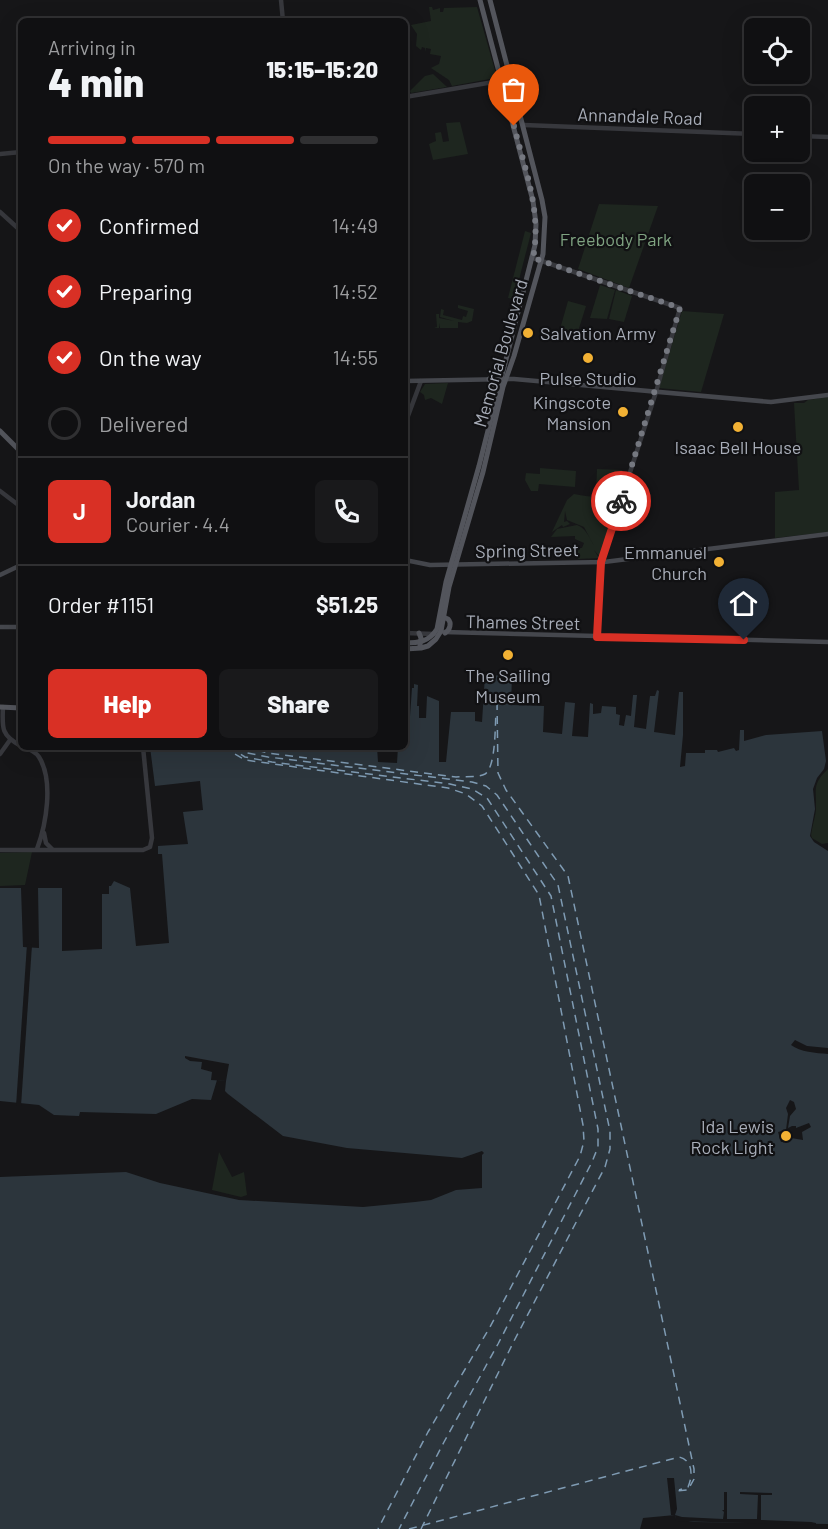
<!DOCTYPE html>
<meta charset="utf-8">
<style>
:root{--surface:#101012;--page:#19191b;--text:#f1f3f6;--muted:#9c9d9f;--line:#303032;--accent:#d93025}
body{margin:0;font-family:Barlow,sans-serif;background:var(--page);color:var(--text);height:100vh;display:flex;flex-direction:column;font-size:22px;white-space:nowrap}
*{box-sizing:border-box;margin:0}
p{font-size:20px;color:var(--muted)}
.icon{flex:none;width:33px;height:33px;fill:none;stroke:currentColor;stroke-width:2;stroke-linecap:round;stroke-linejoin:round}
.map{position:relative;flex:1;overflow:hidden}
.details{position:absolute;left:18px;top:18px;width:390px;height:732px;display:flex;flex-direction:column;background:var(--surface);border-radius:9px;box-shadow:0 6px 24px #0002,0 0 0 2px var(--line)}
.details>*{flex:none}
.controls{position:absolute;left:744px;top:18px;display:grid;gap:12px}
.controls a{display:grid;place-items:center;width:66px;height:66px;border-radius:9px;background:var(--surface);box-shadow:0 6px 24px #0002,0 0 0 2px var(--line);font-size:30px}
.pin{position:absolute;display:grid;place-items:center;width:51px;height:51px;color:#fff;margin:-62px -26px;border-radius:50% 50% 50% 0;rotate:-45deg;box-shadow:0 0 6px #0007}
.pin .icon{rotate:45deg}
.courier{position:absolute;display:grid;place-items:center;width:60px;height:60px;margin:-30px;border:4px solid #d93025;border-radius:50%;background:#fff;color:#222;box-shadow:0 2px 8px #0007}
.overview em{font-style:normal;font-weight:800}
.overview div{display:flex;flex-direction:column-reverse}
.overview{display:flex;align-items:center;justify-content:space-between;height:102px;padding:0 30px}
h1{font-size:39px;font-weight:800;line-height:45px}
.bar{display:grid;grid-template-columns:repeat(4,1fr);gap:9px 6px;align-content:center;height:72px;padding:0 30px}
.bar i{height:8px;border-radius:4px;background:var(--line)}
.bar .selected{background:var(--accent)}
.bar p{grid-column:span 4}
.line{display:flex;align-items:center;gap:15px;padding:0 30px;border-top:2px solid var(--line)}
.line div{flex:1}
.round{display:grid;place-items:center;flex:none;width:63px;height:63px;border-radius:9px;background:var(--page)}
ol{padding:0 30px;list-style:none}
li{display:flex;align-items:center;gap:18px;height:66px}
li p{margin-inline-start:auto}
li .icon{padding:6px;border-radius:50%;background:var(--accent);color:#fff;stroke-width:4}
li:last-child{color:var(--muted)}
li i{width:33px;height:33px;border:3px solid var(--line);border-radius:50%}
.action{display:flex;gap:12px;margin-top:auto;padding:12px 30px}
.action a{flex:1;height:69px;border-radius:9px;background:var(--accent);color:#fff;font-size:24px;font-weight:800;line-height:69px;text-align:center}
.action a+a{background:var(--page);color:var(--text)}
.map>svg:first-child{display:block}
</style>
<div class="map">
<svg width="828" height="1529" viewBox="0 0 828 1529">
<rect width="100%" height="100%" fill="#161618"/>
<g fill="#1e261f">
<polygon points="429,7 432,7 433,10 440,8 440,12 443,12 444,8 477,7 496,74 495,78 452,86 449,80 431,68 439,64 441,56 430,54 431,49 426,48 425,52 425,48 422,47 421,50 416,46 417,34 411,25 431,21"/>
<polygon points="433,74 447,87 411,93 410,91 425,76"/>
<polygon points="460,122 468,154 433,160 429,144 436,141 435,133 441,132 443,142 449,141 446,123"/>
<polygon points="599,204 658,206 629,288 578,269"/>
<polygon points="525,231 531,233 514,299 508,298"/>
<polygon points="600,285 615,290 607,319 590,318"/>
<polygon points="616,290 632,296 624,322 609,319"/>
<polygon points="568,301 586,306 575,341 558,336"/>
<polygon points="458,305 474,309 472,321 467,323 458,322 458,328 440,328 440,323 439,328 434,328 437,327 436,314 439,314 439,318 454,321 440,317 441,309 444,310 443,315 462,320 463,316 466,317 468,311 458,308"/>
<polygon points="682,311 724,314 701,392 659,388"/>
<polygon points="448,383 442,404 431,398 425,400 424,395 420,392 425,384"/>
<polygon points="828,397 828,532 775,538 775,492 799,490 794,403 804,403 808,400"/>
<polygon points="540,468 576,471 575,487 539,484 538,491 531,491 525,480 526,473 540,474"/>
<polygon points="597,469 622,470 625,475 620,493 603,496 596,494"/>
<path d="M574,494C588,497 602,498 618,496L600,557L594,550L599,558L578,559V548H582L584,543L575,539V536L551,537L557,529L577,525C586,528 590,539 594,546L584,527L567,520L565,511L564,522L567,521L570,524L563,527L562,525L552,532L567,500Z"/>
<path d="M828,769V843L822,844L812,838L811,835C812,827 815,818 816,810C817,790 811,785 828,769Z"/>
<polygon points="32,852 25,885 0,886 0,853"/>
<polygon points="219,1152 232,1177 244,1172 247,1195 241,1197 212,1190"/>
</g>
<path fill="#2c353c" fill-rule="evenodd" d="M485,675L512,676L511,705L544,706L543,732L562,734L565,702L575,703L572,736L588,737L590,703L593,704V714L601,713L602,706L616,707V714L620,715L619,725L624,726L626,715L631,716L633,695H637L634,727L646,729L650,696H655L657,690L659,691L654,732L675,735L679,692H683V735L680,767L685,766L686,753H705V750H717L718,752L734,748L736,751L739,750L740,730H744V741L766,735L822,731L826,761L824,769L817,778L813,789L815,809L810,836L814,842L828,851V1048L807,1046L795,1040L791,1045C800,1052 816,1053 828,1054V1524L694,1522L676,1519L675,1515L643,1518L640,1529H0V1177L126,1172L160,1183L239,1200L363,1207L415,1202L431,1200L456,1190L482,1188V1155L484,1153L482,1151L462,1158L347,1148L283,1136L228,1094L225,1091L226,1081L217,1080L211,1100L192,1099L156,1114L80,1112L79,1116L54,1115L39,1105L0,1101V888H21L23,947L39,948L38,888H62V951L102,949V894H109V886H111L114,881L130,888L136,946L169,943L162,854H158V846L188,844L183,812L203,810L200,781L155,786L150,747H306V749L314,750L315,747H377L378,762L397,763L398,747H405V730H409L412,688H414V684L418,685L417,706H419V718H426L427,696L439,701V762H446L451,712H475V721L482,722ZM790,1100L794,1102L796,1109L790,1116L788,1128L792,1126H796V1128L809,1123L811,1127L802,1132L803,1140L791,1138L781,1142L778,1132L786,1130L788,1114L786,1108Z"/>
<g fill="#161618">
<polygon points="27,944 32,945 21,1106 16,1106"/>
<polygon points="185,1056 229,1064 226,1081 211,1080 212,1072 201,1069 202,1062 190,1061 185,1058"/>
<polygon points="667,1478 674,1478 677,1509 675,1515 682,1517 723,1519 724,1512 722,1510 724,1510 724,1492 727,1492 727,1519 757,1519 758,1495 740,1494 740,1492 772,1493 772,1495 761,1495 761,1520 811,1522 816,1523 816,1525 676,1521 675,1515 671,1515"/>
</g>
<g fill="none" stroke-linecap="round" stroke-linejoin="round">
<g stroke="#7f9bb3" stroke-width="1.5" stroke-dasharray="8 6" stroke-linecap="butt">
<polyline points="497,702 498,773 506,790 568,876 694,1469 694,1479 688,1490 675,1491"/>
<polyline points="223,747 245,760 448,788 466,794 482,806 539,895 583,1125 584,1141 580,1156 490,1327 428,1432 378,1529"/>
<polyline points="229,747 245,757 272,762 450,784 472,789 487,798 551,896 598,1129 598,1147 592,1162 498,1344 444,1442 399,1529"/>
<polyline points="235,747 247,753 268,757 472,782 486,786 497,795 558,885 610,1131 610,1149 605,1167 514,1341 421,1529"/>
<path d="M244,747L268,753L456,777C464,776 478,778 485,774C496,767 495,725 496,712"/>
<path d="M409,1529L679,1457C693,1460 693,1476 688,1487L679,1490"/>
</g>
<g stroke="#37383d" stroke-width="4.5">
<polyline points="281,0 283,21"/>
<polyline points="405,97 511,79"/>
<polyline points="524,125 754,134"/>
<polyline points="800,136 828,137"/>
<polyline points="0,154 21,152"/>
<polyline points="0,212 21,231"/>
<polyline points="533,258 680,308 656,392 601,562 597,637"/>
<polyline points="405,424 421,381"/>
<polyline points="0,491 21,507"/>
<polyline points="405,633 434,634"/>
<path d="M3,707C2,728 1,735 21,746"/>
<path d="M24,747C29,749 36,752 39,757C54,781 46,825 37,849"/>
<polyline points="0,754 10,740"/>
<polyline points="44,833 46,843 52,849"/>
<polyline points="0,850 143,850 150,847 152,838 143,747"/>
</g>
<g stroke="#45474d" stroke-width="4.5">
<polyline points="405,381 514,379 771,402 828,395"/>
<polyline points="405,560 430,565 604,562 828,534"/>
<polyline points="0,575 21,565"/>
<polyline points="0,627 21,627"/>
<polyline points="444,632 828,642"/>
</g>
<g stroke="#53555c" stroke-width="5">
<polyline points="489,379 497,390"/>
<polyline points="0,431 21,452"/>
<path d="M443,617L448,619C452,623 450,630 445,633"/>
<polyline points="419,633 421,638 420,645"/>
<path d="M405,643C418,643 429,642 437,629L446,582L479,466L535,245L536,224L533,201L480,0"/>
<polyline points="405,649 421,648 428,646 436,639 441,631 449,587 483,472 503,387 514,356 543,254 545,217 542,200 490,0"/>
<polyline points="0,707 21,708"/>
</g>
</g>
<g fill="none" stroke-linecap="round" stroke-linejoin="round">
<path stroke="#757880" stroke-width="6" stroke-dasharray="0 10.8" d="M514,126C525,170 542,212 533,258L680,308L621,501"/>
<polyline stroke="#d93025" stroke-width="8" points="621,501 601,562 597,637 744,640"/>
</g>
<g fill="#f2b134" stroke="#111113" stroke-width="2">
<circle cx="528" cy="333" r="6"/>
<circle cx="588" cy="358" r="6"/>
<circle cx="623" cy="412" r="6"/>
<circle cx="738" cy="427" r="6"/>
<circle cx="719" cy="562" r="6"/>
<circle cx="508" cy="655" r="6"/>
<circle cx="786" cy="1136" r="6"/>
</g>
<g text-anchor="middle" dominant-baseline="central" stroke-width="4.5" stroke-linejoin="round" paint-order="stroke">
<g font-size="18" fill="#a8adb8" stroke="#111113">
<text transform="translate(640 116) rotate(2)">Annandale Road</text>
<text transform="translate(500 353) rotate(-74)">Memorial Boulevard</text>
<text transform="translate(527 550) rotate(-1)">Spring Street</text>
<text transform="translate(523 622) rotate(1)">Thames Street</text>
</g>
<g font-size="18" fill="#7fa381" stroke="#111113">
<text x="616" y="239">Freebody Park</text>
</g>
<g font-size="18" fill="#a8adb8" stroke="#111113">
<text x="540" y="333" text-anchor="start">Salvation Army</text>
<text x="588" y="378">Pulse Studio</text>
<text x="611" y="402" text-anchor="end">Kingscote<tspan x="611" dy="21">Mansion</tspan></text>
<text x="738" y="447">Isaac Bell House</text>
<text x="707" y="552" text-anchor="end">Emmanuel<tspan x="707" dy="21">Church</tspan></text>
<text x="508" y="675">The Sailing<tspan x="508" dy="21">Museum</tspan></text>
<text x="774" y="1126" text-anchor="end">Ida Lewis<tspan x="774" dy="21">Rock Light</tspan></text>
</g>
</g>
</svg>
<div class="controls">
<a><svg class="icon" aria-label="locate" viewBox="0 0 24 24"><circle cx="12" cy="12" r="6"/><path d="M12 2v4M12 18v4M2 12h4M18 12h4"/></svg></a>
<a>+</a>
<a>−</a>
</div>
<div class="pin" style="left:514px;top:126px;background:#ea580c"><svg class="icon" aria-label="bag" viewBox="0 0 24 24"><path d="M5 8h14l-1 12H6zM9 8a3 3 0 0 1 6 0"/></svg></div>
<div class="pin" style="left:744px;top:640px;background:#1f2937"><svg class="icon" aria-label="home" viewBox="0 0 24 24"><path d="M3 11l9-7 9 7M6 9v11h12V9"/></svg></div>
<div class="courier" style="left:621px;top:501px"><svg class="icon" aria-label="bike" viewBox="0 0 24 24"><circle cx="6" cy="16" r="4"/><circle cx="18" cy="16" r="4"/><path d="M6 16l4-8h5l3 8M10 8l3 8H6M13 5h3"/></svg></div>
<section class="details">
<div class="overview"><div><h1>4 min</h1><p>Arriving in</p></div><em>15:15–15:20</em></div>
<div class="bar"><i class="selected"></i><i class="selected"></i><i class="selected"></i><i></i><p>On the way · 570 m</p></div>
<ol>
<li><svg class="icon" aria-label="check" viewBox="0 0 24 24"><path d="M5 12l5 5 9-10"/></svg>Confirmed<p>14:49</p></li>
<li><svg class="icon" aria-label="check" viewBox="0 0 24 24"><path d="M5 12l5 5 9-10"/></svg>Preparing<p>14:52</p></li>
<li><svg class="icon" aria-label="check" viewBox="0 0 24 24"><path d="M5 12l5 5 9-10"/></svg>On the way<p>14:55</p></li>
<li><i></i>Delivered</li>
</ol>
<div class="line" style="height:108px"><b class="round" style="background:var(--accent);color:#fff">J</b><div><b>Jordan</b><p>Courier · 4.4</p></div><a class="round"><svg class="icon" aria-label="phone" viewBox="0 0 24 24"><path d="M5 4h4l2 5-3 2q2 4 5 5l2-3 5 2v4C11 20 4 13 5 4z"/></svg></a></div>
<div class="line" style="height:78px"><div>Order #1151</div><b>$51.25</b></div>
<div class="action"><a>Help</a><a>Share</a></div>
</section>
</div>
